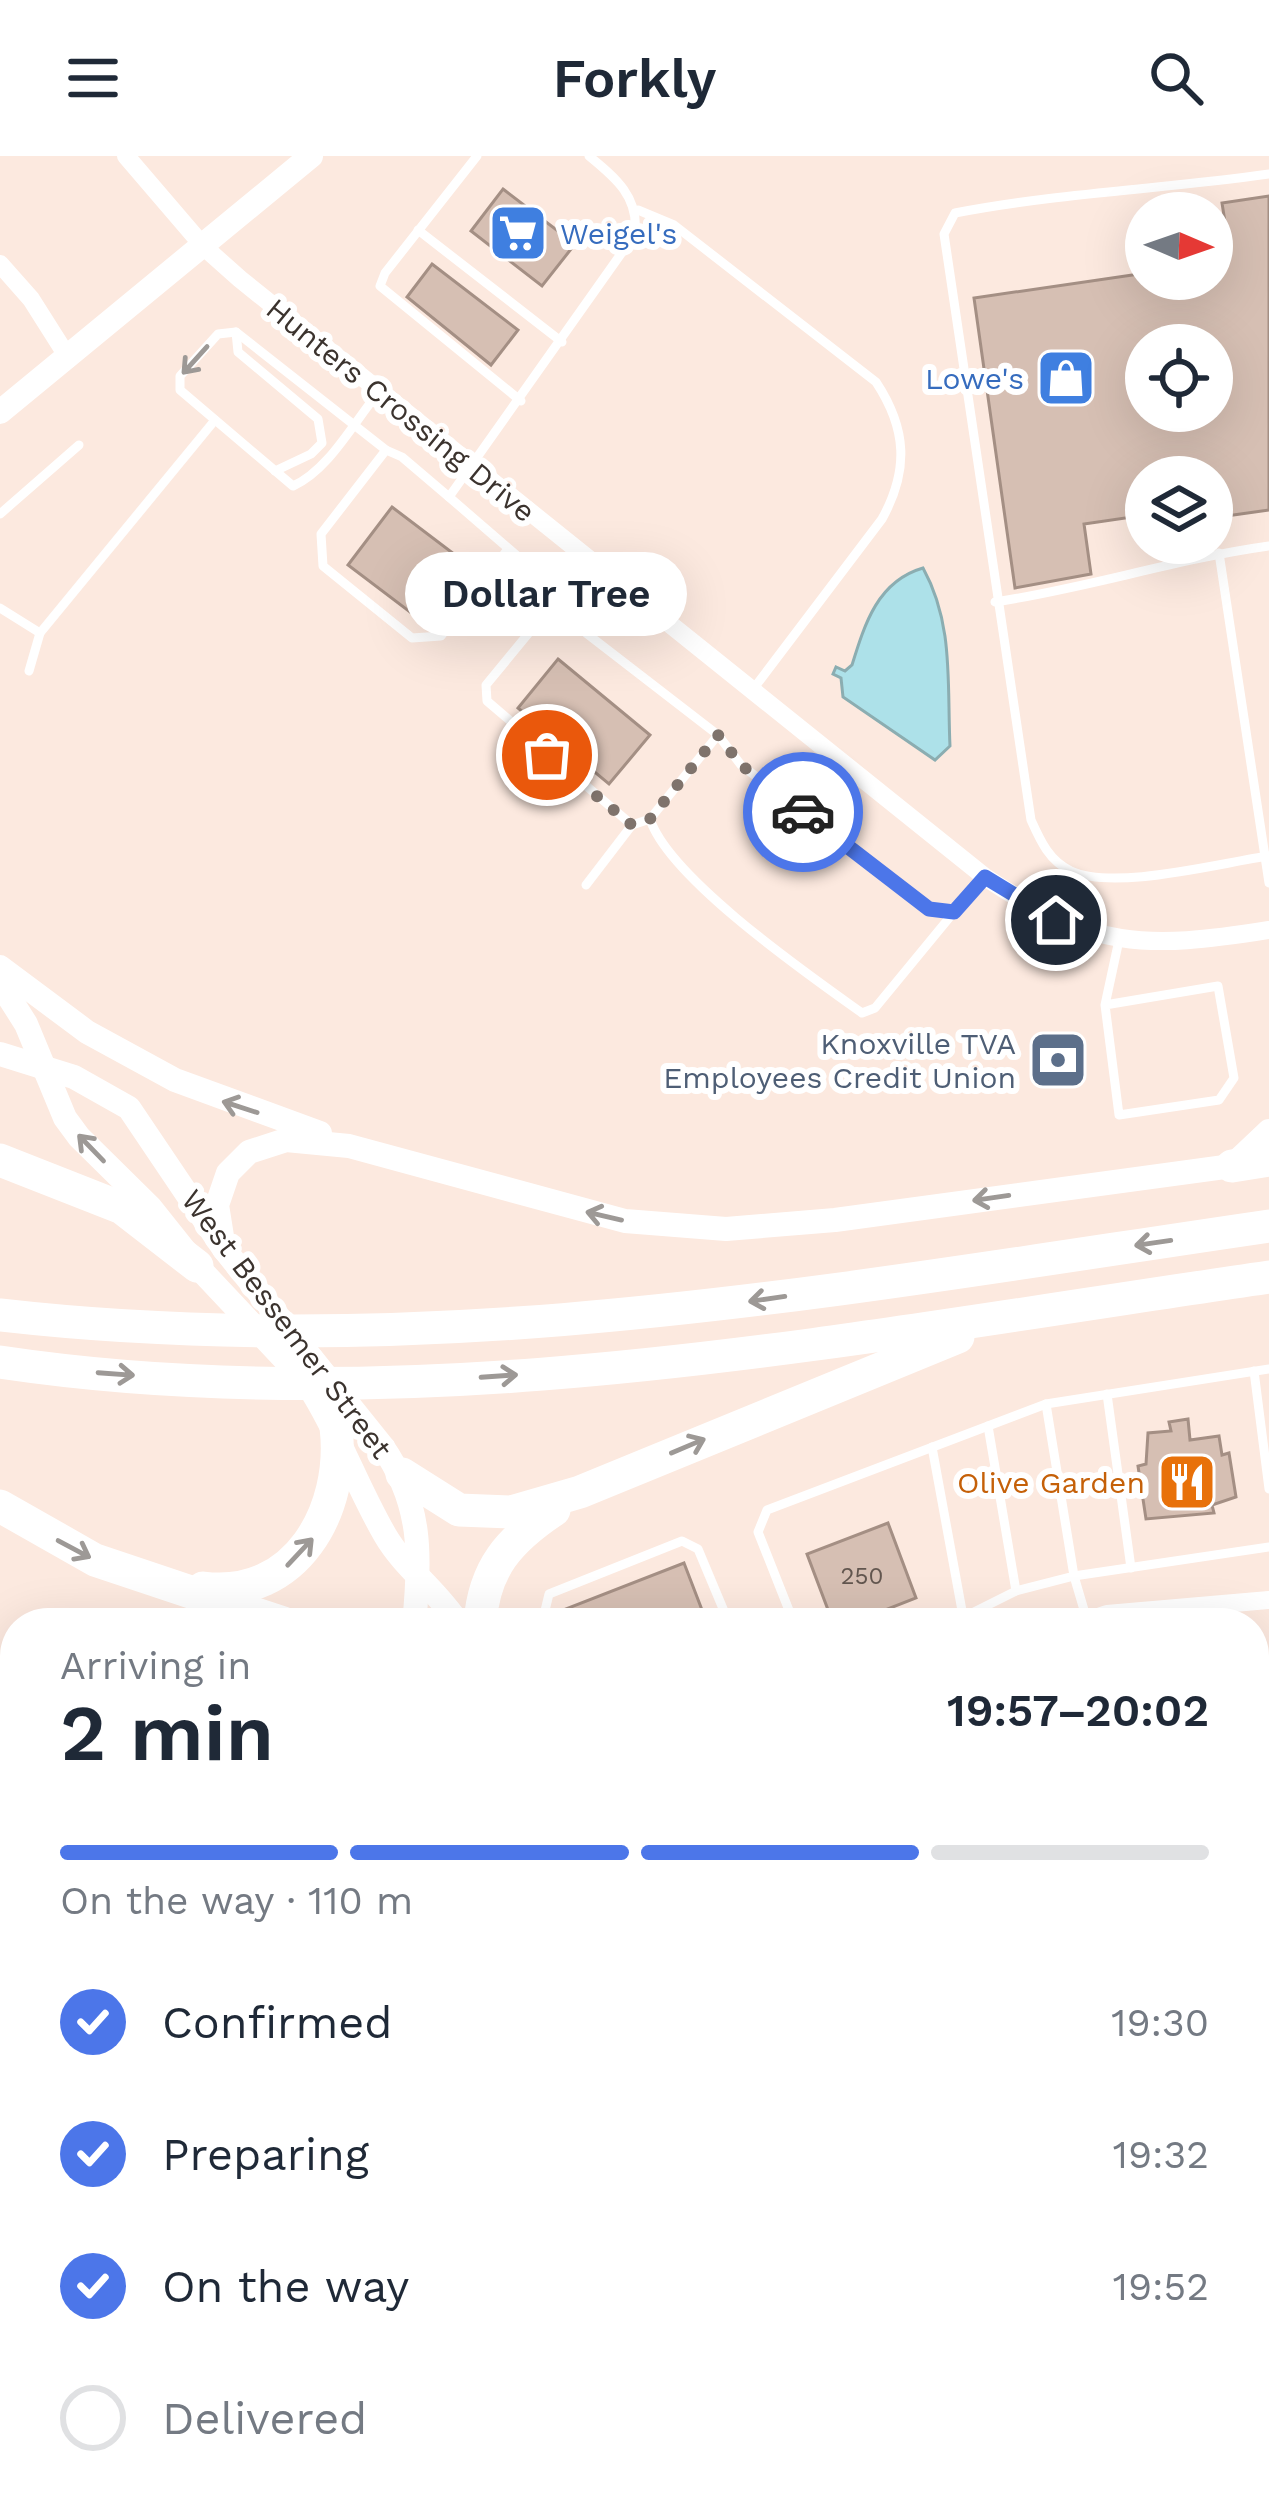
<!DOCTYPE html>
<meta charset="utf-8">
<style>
:root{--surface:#fff;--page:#f2f2f3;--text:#1f2937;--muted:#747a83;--line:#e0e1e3;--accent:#4c76e9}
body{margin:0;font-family:"Work Sans",sans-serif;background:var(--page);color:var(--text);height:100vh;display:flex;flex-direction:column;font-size:45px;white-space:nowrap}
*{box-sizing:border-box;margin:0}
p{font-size:39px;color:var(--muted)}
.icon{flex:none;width:66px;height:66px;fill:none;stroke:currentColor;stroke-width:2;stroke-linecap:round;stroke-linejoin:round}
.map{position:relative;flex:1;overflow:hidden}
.panel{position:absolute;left:0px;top:1452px;width:1269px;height:903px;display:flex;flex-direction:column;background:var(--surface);border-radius:48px 48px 0 0;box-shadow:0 12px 48px #0002}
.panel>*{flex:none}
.needle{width:78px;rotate:92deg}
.controls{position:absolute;left:1125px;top:36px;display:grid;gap:24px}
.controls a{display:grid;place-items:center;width:108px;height:108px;border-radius:50%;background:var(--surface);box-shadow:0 12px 48px #0002;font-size:60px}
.pin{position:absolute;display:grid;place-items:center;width:102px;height:102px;color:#fff;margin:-51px;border:6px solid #fff;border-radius:50%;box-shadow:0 3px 12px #0007}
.courier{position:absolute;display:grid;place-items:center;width:120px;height:120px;margin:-60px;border:9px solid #4c76e9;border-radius:50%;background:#fff;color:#222;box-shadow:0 3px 15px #0007}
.bubble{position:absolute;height:84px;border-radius:42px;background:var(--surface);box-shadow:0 12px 48px #0002;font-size:39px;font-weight:600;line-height:84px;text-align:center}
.headline em{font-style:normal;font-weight:600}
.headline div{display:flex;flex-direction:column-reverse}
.headline{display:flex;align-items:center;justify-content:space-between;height:204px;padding:0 60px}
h1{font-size:78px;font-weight:600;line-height:90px}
.bar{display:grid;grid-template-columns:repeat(4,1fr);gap:18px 12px;align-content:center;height:144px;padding:0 60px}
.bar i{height:15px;border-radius:9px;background:var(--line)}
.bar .selected{background:var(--accent)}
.bar p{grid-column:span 4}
ol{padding:0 60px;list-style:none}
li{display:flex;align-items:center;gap:36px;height:132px}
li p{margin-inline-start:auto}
li .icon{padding:12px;border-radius:50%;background:var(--accent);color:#fff;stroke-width:4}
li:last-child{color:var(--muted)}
li i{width:66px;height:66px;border:6px solid var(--line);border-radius:50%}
header{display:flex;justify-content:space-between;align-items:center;height:156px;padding:0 60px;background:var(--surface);font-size:54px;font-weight:600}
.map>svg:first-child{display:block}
</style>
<header><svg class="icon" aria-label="menu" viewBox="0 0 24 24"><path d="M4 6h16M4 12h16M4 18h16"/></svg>Forkly<svg class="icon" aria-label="search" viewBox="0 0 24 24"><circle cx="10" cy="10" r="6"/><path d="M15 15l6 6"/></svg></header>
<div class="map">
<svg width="1269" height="2353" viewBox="0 0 1269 2353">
<rect width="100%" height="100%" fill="#fce9df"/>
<g fill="#d7e5c5">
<polygon points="1269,1728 1269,1887 1254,1898 1254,1735"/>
<polygon points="1254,1967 1269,1983 1269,2086 1254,2092"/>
<polygon points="1269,2100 1269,2353 1035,2353 1022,2340 1254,2340 1254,2105"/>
</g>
<g fill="#ade1e9" stroke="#8badb1" stroke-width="3">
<path d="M923,412C954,468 947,527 950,590L935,604L843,541L841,522L833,518L836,511L845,515L852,509C865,467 878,425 923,412Z"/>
<polygon points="15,1596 15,1770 0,1756 0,1621 10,1618"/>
</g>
<g fill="#d6bfb3" stroke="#a48f84" stroke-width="3" fill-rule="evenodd">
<polygon points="503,33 575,88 542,130 471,75"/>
<path d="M1269,40V354L1212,362V321H1146V359L1084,368L1091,418L1015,432L974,142L1146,117V123H1212V68L1225,66L1222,47ZM1146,189H1212V255H1146Z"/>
<polygon points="432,108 518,174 491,209 407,141"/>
<polygon points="392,351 454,398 410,456 348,409"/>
<polygon points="558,503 650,579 609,628 518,552"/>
<polygon points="1188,1263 1190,1284 1219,1280 1222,1299 1229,1297 1236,1341 1212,1349 1214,1357 1146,1363 1138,1310 1146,1308 1148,1277 1171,1275 1169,1266"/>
<polygon points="888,1367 916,1442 852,1467 833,1467 807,1398"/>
<polygon points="684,1407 707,1467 568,1467 563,1454"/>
</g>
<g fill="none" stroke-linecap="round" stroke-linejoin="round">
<g stroke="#968881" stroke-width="3" stroke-dasharray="9 9" stroke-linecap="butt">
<polyline points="1254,2209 1269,2187"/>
<polyline points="1254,2266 1269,2342"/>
</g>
<g stroke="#fff" stroke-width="9">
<polyline points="477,0 385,117 380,130 521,245"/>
<path d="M589,0C616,22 639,41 635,78L449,341L545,424L551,450L718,579L741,609L930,753L954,756L985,721"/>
<path d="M1269,18C1165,33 1058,37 955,57L944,78L1031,664C1040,684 1049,705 1071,715C1115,735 1219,707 1269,700"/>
<path d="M638,54L674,69L876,226C907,273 909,314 882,363L751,536"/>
<polyline points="418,74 562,186"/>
<polyline points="236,176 238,196 318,263 322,287 311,298 275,315"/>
<path d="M378,237C354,266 328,315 293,330L180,234V220L218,178L236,176L386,294"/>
<polyline points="449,341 402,301 386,294 321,378 323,410 412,482 441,480 508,393"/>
<polyline points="0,358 79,289"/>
<polyline points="1219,397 1269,727"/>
<polyline points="547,435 579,398"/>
<path d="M995,446C1088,432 1176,403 1269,390"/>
<polyline points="551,450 486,529 487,545 632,669"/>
<polyline points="0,452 40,477"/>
<polyline points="29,515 40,477 215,264"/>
<path d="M650,663C669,722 809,819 862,857L875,852L954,756"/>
<polyline points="586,729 632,669 650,663 718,579"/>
<polyline points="1105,849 1218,830 1234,922 1219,944 1119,959 1105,849 1119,784"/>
<polyline points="1254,1215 1269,1333"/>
<polyline points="1107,1238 1131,1412"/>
<polyline points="988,1270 1016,1435"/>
<polyline points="932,1291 963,1460"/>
<polyline points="1087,1464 1074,1420 1269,1391"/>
<polyline points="542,1467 549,1438 682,1385 698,1393 729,1467"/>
<polyline points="794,1467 758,1376 767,1354 1046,1248 1269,1213"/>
<polyline points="952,1467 1016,1435 1074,1420 1046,1248"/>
<polyline points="1254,1507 1269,1505"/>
<polyline points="1254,1716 1269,1711"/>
<polyline points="0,2083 15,2069"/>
</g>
<g stroke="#fff" stroke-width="18">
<path d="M126,0L204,91L240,123L985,721C1093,793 1144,794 1269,774"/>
<polyline points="0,108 31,143 69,203"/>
<polyline points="1080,1467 1107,1458 1269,1444"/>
<polyline points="1254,1956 1269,1972"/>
<polyline points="1254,2102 1269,2097"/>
</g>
<g stroke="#fff" stroke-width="24">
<polyline points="0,256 311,0"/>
<polyline points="0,811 87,876 175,924 320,977"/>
<path d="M0,827L26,868L65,962L79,981L150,1051L197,1110L306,1226C338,1275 356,1329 385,1379C404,1412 437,1434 458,1467"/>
<path d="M0,898L74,921L129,952L224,1093L382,1290C422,1347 421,1400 414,1467"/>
<polyline points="224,1093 217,1049 228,1017 249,996 286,984 349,990 625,1065 726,1073 835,1064 1232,1010 1269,975"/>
<polyline points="0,2236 15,2245"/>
<polyline points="189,2340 216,2353"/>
<polyline points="988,2340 1000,2353"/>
<polyline points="588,2353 604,2340"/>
</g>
<g stroke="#fff" stroke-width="33">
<polyline points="0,1004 122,1052 197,1110"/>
<polyline points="1232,1010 1269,1004"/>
<path d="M0,1159C438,1209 838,1133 1269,1070"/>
<path d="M0,1206C422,1269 852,1181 1269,1121"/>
<polyline points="402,1318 459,1354 511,1356 580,1336 958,1181"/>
<polyline points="0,1350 95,1404 283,1467"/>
<path d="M203,1432C296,1444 346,1354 336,1271"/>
<path d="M480,1467C484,1412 509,1384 554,1354"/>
</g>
</g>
<defs><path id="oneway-shaft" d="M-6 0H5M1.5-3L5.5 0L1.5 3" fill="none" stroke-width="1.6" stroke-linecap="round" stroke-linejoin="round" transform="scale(3)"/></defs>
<g stroke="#9d9996">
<use href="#oneway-shaft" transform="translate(195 204) rotate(132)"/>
<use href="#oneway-shaft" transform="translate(240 951) rotate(-162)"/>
<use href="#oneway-shaft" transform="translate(91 992) rotate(-134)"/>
<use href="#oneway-shaft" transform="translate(991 1042) rotate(172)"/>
<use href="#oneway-shaft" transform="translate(604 1060) rotate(-167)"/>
<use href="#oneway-shaft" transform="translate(1153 1087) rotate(172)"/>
<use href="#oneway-shaft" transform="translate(767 1143) rotate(172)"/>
<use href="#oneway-shaft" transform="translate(116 1218) rotate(4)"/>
<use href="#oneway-shaft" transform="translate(499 1220) rotate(-4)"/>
<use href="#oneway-shaft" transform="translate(688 1290) rotate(-23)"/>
<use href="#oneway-shaft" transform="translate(74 1393) rotate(28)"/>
<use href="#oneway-shaft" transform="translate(300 1396) rotate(-47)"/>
</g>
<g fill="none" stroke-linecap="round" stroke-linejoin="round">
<polyline stroke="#7f736c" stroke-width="12" stroke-dasharray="0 21.6" points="547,599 632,669 650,663 718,579 741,609 803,656"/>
<polyline stroke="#4c76e9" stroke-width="15" points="803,656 929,753 954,756 985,721 1056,764"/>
</g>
<defs>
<symbol id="supermarket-square" viewBox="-11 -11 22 22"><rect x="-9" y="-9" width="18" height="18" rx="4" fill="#3f7fe0" stroke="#fff"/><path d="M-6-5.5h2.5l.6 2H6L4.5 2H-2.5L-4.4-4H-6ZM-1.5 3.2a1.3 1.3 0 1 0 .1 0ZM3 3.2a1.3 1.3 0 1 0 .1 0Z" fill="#fff"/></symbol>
<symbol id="shop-square" viewBox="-11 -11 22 22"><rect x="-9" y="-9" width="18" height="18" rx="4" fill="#3f7fe0" stroke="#fff"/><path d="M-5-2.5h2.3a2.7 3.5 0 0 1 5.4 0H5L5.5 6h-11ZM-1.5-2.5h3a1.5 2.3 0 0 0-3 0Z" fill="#fff"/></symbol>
<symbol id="bank-square" viewBox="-11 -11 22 22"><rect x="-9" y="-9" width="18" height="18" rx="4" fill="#5c6f8a" stroke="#fff"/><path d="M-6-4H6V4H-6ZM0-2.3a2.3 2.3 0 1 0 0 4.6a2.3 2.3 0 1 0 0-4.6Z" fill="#fff"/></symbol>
<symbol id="restaurant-square" viewBox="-11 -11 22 22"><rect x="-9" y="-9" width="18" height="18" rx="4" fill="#e8710a" stroke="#fff"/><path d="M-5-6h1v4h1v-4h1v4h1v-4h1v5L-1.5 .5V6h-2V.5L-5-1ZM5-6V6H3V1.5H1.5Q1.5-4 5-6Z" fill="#fff"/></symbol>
</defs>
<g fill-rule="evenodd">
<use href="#supermarket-square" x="485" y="44" width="66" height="66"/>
<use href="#shop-square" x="1033" y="189" width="66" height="66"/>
<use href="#bank-square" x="1025" y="871" width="66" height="66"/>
<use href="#restaurant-square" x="1154" y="1293" width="66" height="66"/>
</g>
<g text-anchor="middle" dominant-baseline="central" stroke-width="12" stroke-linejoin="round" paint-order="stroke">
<g font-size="24" fill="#62564f">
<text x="862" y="1420">250</text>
</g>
<g font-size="30" fill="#366cbe" stroke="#fff" text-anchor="start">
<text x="560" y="77">Weigel's</text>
<text x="1024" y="222" text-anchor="end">Lowe's</text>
</g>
<g font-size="30" fill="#3b332e" stroke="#fff">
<text transform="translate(401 254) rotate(39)">Hunters Crossing Drive</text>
<text transform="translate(287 1168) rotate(53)">West Bessemer Street</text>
</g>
<g font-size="30" fill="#4e5e75" stroke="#fff" text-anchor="end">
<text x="1016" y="887">Knoxville TVA<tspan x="1016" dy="34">Employees Credit Union</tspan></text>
</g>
<g font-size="30" fill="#c56008" stroke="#fff" text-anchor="end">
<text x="1145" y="1326">Olive Garden</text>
</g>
</g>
</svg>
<div class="controls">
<a><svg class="needle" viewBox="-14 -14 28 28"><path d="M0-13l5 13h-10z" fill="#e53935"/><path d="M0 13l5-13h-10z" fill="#747a83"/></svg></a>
<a><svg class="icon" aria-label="locate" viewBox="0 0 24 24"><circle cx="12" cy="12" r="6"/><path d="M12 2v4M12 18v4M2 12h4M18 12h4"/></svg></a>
<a><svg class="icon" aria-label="layers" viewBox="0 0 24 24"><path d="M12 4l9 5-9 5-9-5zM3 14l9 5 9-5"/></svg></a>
</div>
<div class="pin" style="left:547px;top:599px;background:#ea580c"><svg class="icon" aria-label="bag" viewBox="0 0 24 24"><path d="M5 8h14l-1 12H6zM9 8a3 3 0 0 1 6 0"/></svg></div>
<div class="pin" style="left:1056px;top:764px;background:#1f2937"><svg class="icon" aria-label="home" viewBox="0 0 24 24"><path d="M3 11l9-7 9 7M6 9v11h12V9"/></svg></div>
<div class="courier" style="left:803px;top:656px"><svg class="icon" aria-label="car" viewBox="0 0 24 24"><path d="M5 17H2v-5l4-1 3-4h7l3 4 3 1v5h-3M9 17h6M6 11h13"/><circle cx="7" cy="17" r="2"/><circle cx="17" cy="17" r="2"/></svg></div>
<div class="bubble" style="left:405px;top:396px;width:282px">Dollar Tree</div>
<section class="panel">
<div class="headline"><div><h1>2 min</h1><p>Arriving in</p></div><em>19:57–20:02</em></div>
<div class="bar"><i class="selected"></i><i class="selected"></i><i class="selected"></i><i></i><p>On the way · 110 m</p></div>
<ol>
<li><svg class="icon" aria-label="check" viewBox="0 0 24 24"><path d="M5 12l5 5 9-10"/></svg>Confirmed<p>19:30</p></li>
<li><svg class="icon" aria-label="check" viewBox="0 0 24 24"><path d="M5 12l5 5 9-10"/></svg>Preparing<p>19:32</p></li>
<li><svg class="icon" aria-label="check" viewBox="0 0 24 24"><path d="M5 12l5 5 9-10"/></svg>On the way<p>19:52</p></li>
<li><i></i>Delivered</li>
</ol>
</section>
</div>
